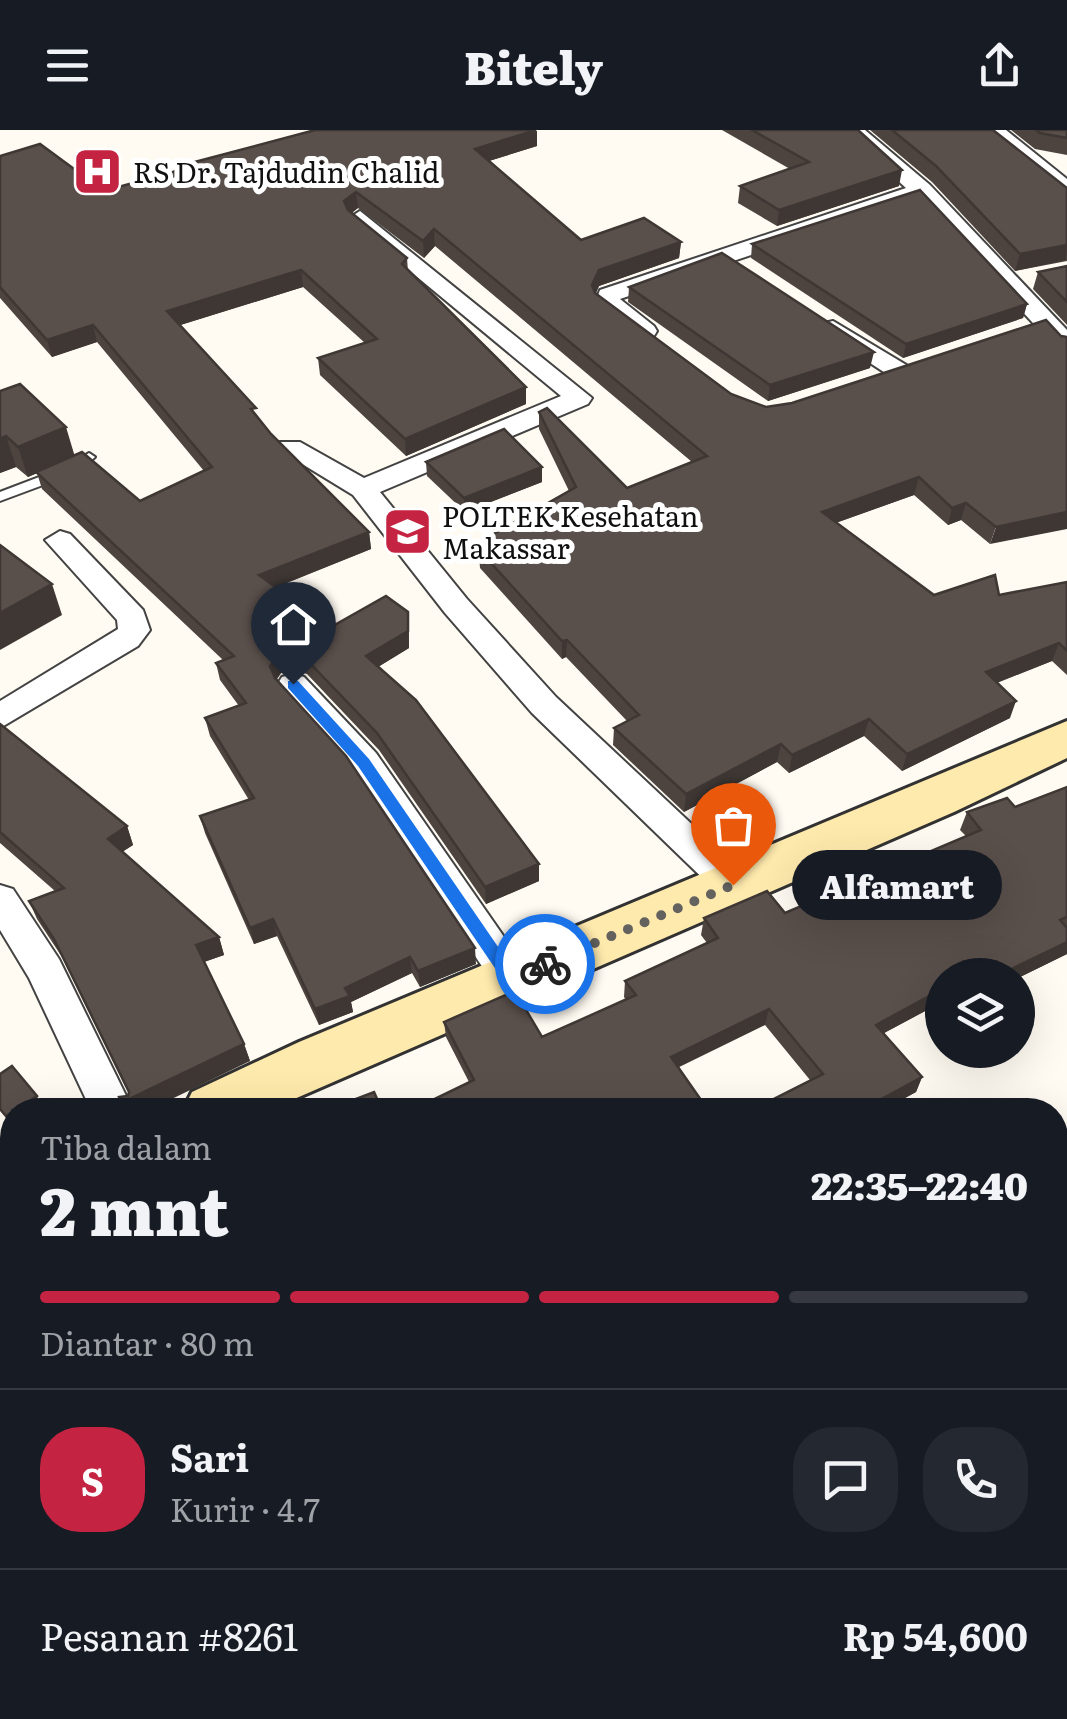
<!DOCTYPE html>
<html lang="id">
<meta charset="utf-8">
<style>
:root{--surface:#171b24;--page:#242831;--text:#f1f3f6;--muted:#9ea1a6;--line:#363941;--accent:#c42342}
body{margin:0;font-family:Literata,serif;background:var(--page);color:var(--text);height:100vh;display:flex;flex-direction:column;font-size:38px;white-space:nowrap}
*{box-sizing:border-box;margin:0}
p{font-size:32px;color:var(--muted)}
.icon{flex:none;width:55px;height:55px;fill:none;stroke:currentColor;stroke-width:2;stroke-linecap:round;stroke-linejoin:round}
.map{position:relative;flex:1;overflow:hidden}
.drawer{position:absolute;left:0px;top:968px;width:1068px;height:622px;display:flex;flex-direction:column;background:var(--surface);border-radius:40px 40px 0 0;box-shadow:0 10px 40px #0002}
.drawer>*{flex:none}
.tools{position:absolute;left:925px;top:828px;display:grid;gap:20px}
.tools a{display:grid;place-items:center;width:110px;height:110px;border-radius:50%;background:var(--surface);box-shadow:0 10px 40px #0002;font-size:50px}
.pin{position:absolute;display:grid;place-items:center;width:85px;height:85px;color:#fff;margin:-102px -42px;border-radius:50% 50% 50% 0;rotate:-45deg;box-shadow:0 0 10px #0007}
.pin .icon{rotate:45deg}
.courier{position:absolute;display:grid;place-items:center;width:100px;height:100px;margin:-50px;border:8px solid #1a73e8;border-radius:50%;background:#fff;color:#222;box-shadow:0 2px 12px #0007}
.bubble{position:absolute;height:70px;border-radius:35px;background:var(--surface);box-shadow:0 10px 40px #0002;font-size:32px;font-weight:800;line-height:70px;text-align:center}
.head em{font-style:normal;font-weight:800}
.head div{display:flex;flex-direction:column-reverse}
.head{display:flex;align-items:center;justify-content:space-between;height:170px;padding:0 40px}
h1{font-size:65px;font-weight:800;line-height:75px}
.bar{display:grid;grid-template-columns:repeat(4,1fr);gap:15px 10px;align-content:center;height:120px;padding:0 40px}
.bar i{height:12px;border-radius:8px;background:var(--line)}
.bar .current{background:var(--accent)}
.bar p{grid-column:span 4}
.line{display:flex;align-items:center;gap:25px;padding:0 40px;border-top:2px solid var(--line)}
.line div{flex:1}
.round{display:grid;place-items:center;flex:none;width:105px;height:105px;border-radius:40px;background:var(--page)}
header{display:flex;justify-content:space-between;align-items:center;height:130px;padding:0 40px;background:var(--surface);font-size:45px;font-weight:800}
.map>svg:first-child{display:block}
</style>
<header><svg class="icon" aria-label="menu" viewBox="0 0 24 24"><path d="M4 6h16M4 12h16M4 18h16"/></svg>Bitely<svg class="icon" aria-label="share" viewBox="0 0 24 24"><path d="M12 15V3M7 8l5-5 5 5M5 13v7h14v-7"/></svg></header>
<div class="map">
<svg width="1067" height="1589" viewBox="0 0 1067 1589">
<rect width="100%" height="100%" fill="#fffbf2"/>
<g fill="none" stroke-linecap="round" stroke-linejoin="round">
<defs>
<polygon id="service" points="89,323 95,327 78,342 0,371 0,362 68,336"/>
<g id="minor">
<polygon points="842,0 865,0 930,55 1067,200 1067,223 1058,220 918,69 620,169 654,196 657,201 654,206 636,206 598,178 595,173 600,160 906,58"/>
<polygon points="983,0 1006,0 1067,49 1067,67"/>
<polygon points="360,81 592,268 588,274 380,362 467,469 556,567 746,745 751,755 746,765 733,769 720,765 532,583 445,483 353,365 276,318 280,312 300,312 364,348 561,266 352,93 349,88"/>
<polygon points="833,191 908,236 912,241 908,246 890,246 824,203 821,198 824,193"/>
<polygon points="60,401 70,404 143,480 150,500 138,516 0,598 0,571 118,499 117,490 45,410"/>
<polygon points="293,544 304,547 376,623 525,837 530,848 525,859 511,864 497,859 352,641 282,563 277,555 282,547"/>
<polygon points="0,755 13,759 59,829 133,980 91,980 29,848 0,800"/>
<polygon points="71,1578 132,1578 137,1589 76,1589"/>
</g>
<g id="secondary">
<polygon points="1067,591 1067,628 954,682 269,980 183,980 192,962 299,912"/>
<polygon points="12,1063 12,1124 0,1128 0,1067"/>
</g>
</defs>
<use href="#service" stroke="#434343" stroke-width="4"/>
<use href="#minor" stroke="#434343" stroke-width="4"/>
<use href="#secondary" stroke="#323232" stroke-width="6"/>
<use href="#service" fill="#fff" fill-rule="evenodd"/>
<use href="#minor" fill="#fff" fill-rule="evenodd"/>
<use href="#secondary" fill="#ffeaad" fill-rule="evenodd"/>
</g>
<g fill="#4d4440">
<polygon points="722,0 858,0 899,56 777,96 738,73 740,56 790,39"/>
<polygon points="870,0 993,0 1067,58 1067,131 1015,141 932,52"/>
<polygon points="1011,0 1067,0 1067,25 1035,19"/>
<polygon points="537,1 537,16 489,31 581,110 681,112 679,128 599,156 596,163 731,264 766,277 792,273 1061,206 990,414 961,390 948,395 914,365 836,393 934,465 999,465 1067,452 1067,545 1052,531 997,553 1010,588 902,641 864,606 789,643 777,632 684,682 613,615 614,598 627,591 566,527 562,529 480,438 478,413 569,361 539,299 539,282 627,358 692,332 435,116 424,128 358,78 352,83 407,128 408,141 526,257 526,274 406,326 320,245 318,228 365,213 303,157 180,195 271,304 369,402 371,419 276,457 331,497 409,499 409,518 378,537 539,751 486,774 379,620 307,544 294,540 281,543 277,549 476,834 420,857 412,843 351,872 353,882 319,895 277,806 254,814 205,703 200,686 249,670 210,606 205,588 239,576 220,550 216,533 223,530 42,359 37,343 28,347 16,337 0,343 0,261 74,325 140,371 204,341 97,212 52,227 0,168 0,26 104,61 192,37 191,33"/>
<polygon points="752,114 1027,174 1023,188 903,228 751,128"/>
<polygon points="1067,136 1067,195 1033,159 1038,142"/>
<polygon points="629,157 870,238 768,271 628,172"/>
<polygon points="426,332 542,337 542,352 465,382 427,346"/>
<polygon points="0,594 127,696 133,715 122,722 219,807 224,825 204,832 244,914 250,931 128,966 129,963 62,827 37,789 29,771 55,761 0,713"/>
<polygon points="1067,657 1067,824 1018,848 1018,845 942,845 942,872 884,903 922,947 916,962 883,980 752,980 810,950 765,895 469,952 446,907 444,892 542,907 626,870 624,867 625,851 707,813 701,805 704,788 785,783 966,706 960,700 967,682 1015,677"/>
</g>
<g fill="#3e3734">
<polygon points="537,1 537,16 476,35 475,19"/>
<polygon points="902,40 899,56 777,96 779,80"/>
<polygon points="356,62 358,78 345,87 344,71"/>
<polygon points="434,99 435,116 424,128 423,111"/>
<polygon points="681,112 679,128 599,156 592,172 592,155 599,140"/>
<polygon points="1067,115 1066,130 1015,141 1020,124"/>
<polygon points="301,140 303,157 171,198 167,181"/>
<polygon points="1027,174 1023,188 903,228 906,214"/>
<polygon points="93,195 97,212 52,227 47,210"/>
<polygon points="874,222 870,238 768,271 770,255"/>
<polygon points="526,257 526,274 406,326 405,309"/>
<polygon points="66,297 75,327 28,347 18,317"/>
<polygon points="6,306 16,337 0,343 0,309"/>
<polygon points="542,337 542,352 465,382 464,368"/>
<polygon points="919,347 914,365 818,399 822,382"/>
<polygon points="966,373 961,390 948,395 952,378"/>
<polygon points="1067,382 1067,399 990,414 996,397"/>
<polygon points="369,402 371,419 262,463 259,445"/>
<polygon points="52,454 62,485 0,520 0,483"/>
<polygon points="408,482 409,518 368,543 366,526"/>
<polygon points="567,510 566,527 562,529 562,511"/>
<polygon points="1059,513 1052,531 980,559 986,542"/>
<polygon points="291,523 294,540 281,543 274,553 270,536 278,526"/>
<polygon points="1016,571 1010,588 902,641 907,624"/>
<polygon points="869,589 864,606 789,643 792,625"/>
<polygon points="781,614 777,632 684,682 686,664"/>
<polygon points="127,696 133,715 114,727 108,709"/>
<polygon points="539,734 539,751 486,774 485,757"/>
<polygon points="273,789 277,806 254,814 250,798"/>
<polygon points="219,807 224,825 201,833 196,815"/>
<polygon points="1067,812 1067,824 1018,848 1018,845 999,845"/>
<polygon points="475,818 476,834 420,857 418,841"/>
<polygon points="410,827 412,843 351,872 353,882 319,895 315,879 345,858"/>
<polygon points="987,835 983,845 969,845"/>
<polygon points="942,859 942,872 871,910 876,895"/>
<polygon points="769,879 765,895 669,942 671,927"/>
<polygon points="244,914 250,931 149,980 124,980 121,973"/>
<polygon points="922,947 916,962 883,980 861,980"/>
<polygon points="37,966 40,973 30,980 15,980"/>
<polygon points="12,982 12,992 10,993 6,986"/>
<polygon points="12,1491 12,1504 0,1510 0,1497"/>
</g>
<g fill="#594f4b" stroke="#3e3734" stroke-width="2.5">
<polygon points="315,0 536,0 475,19 581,110 644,88 681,112 599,140 592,155 595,163 731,264 766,277 792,273 1046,190 1061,206 1067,207 1067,382 996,397 966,373 952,378 919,347 822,382 934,465 995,445 999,465 1067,452 1067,521 1059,513 986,542 1016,571 907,624 869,589 792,625 781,614 686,664 614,598 639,585 567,510 562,511 480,421 484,420 478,413 576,357 539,282 547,278 627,358 707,326 434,99 423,111 356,62 344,71 348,80 407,128 402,134 526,257 405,309 318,228 377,209 301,140 167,181 256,278 251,279 271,304 369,402 259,445 331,497 386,466 408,482 408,501 366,526 416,570 539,734 485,757 377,603 304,527 291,523 278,526 270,536 275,548 346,626 475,818 418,841 410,827 345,858 350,866 315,879 273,789 250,798 200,686 254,668 205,588 246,573 216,533 234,526 36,342 82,322 140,371 212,337 93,195 47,210 0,157 0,26 40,14 104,61 194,36 191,33"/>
<polygon points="752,0 858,0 902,40 779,80 740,56 809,32"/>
<polygon points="892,0 993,0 1067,58 1067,115 1020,124 936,36"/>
<polygon points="1036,0 1067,0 1067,8 1040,3"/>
<polygon points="920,60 1027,174 906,214 752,114"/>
<polygon points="722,123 874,222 770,255 629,157"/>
<polygon points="1067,136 1067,172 1038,142"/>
<polygon points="20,254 66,297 18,317 6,306 0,309 0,261"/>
<polygon points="504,299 542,337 464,368 426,332"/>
<polygon points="0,415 52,454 0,483"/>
<polygon points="0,594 127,696 108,709 219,807 196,815 244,914 121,973 119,967 128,966 129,962 54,809 29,771 64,758 0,702"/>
<polygon points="1067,657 1067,787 1060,790 1067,798 1067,812 999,845 996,845 987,835 969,845 942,845 942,859 876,895 922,947 861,980 752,980 823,944 769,879 671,927 708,980 412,980 474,950 444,892 515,861 542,907 636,865 625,851 718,808 704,788 767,761 785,783 981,700 967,682 1007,668 1015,677"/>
<polygon points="12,936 37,966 15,980 12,980 12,982 6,986 0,979 0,944"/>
<polygon points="374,962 382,980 327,980"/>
<polygon points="12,1170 12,1239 0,1197 0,1176"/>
<polygon points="0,1323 12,1335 12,1491 0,1497"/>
<polygon points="142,1578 321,1578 334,1589 153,1589"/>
</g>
<polygon fill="#1a73e8" points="288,551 298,551 369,629 514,840 545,827 554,834 551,838 511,855 505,853 358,636 288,558"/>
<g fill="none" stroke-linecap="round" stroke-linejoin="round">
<polyline stroke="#64625f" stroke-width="10" stroke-dasharray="0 18" points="545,834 733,755"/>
</g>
<defs>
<symbol id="hospital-square" viewBox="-11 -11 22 22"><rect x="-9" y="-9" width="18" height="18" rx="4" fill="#c42342" stroke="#fff"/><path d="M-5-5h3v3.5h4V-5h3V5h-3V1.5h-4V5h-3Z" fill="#fff"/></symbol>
<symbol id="university-square" viewBox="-11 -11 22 22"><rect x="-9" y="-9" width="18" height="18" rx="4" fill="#c42342" stroke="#fff"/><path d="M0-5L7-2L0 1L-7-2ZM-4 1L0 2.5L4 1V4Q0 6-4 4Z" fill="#fff"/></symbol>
</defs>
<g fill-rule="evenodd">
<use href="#hospital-square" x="70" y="14" width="55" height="55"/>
<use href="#university-square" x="380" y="374" width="55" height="55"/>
</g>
<g text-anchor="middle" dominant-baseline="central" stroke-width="10" stroke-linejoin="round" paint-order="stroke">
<g font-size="28" fill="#101010" stroke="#fff" text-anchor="start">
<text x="133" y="41">RS Dr. Tajdudin Chalid</text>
<text x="442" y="385">POLTEK Kesehatan<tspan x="442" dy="32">Makassar</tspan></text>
</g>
</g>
</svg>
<div class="tools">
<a><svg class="icon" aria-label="layers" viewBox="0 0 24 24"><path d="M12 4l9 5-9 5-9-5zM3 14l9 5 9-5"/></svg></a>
</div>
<div class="pin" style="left:733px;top:755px;background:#ea580c"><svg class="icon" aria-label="bag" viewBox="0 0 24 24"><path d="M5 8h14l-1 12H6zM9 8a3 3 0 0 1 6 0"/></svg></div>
<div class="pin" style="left:293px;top:554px;background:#1f2937"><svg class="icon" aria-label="home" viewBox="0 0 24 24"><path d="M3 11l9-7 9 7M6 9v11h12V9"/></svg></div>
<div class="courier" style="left:545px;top:834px"><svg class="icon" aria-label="bike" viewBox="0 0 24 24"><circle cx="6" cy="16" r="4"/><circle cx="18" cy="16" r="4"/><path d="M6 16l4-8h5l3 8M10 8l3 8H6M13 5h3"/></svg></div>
<div class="bubble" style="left:792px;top:720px;width:210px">Alfamart</div>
<section class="drawer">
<div class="head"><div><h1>2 mnt</h1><p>Tiba dalam</p></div><em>22:35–22:40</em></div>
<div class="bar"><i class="current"></i><i class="current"></i><i class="current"></i><i></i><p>Diantar · 80 m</p></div>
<div class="line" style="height:180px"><b class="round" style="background:var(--accent);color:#fff">S</b><div><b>Sari</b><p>Kurir · 4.7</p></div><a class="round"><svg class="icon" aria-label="chat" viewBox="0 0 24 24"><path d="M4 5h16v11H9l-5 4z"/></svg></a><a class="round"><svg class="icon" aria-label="phone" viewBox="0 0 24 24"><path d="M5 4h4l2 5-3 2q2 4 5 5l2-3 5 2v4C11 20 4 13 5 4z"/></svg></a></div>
<div class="line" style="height:130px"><div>Pesanan #8261</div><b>Rp 54,600</b></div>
</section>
</div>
